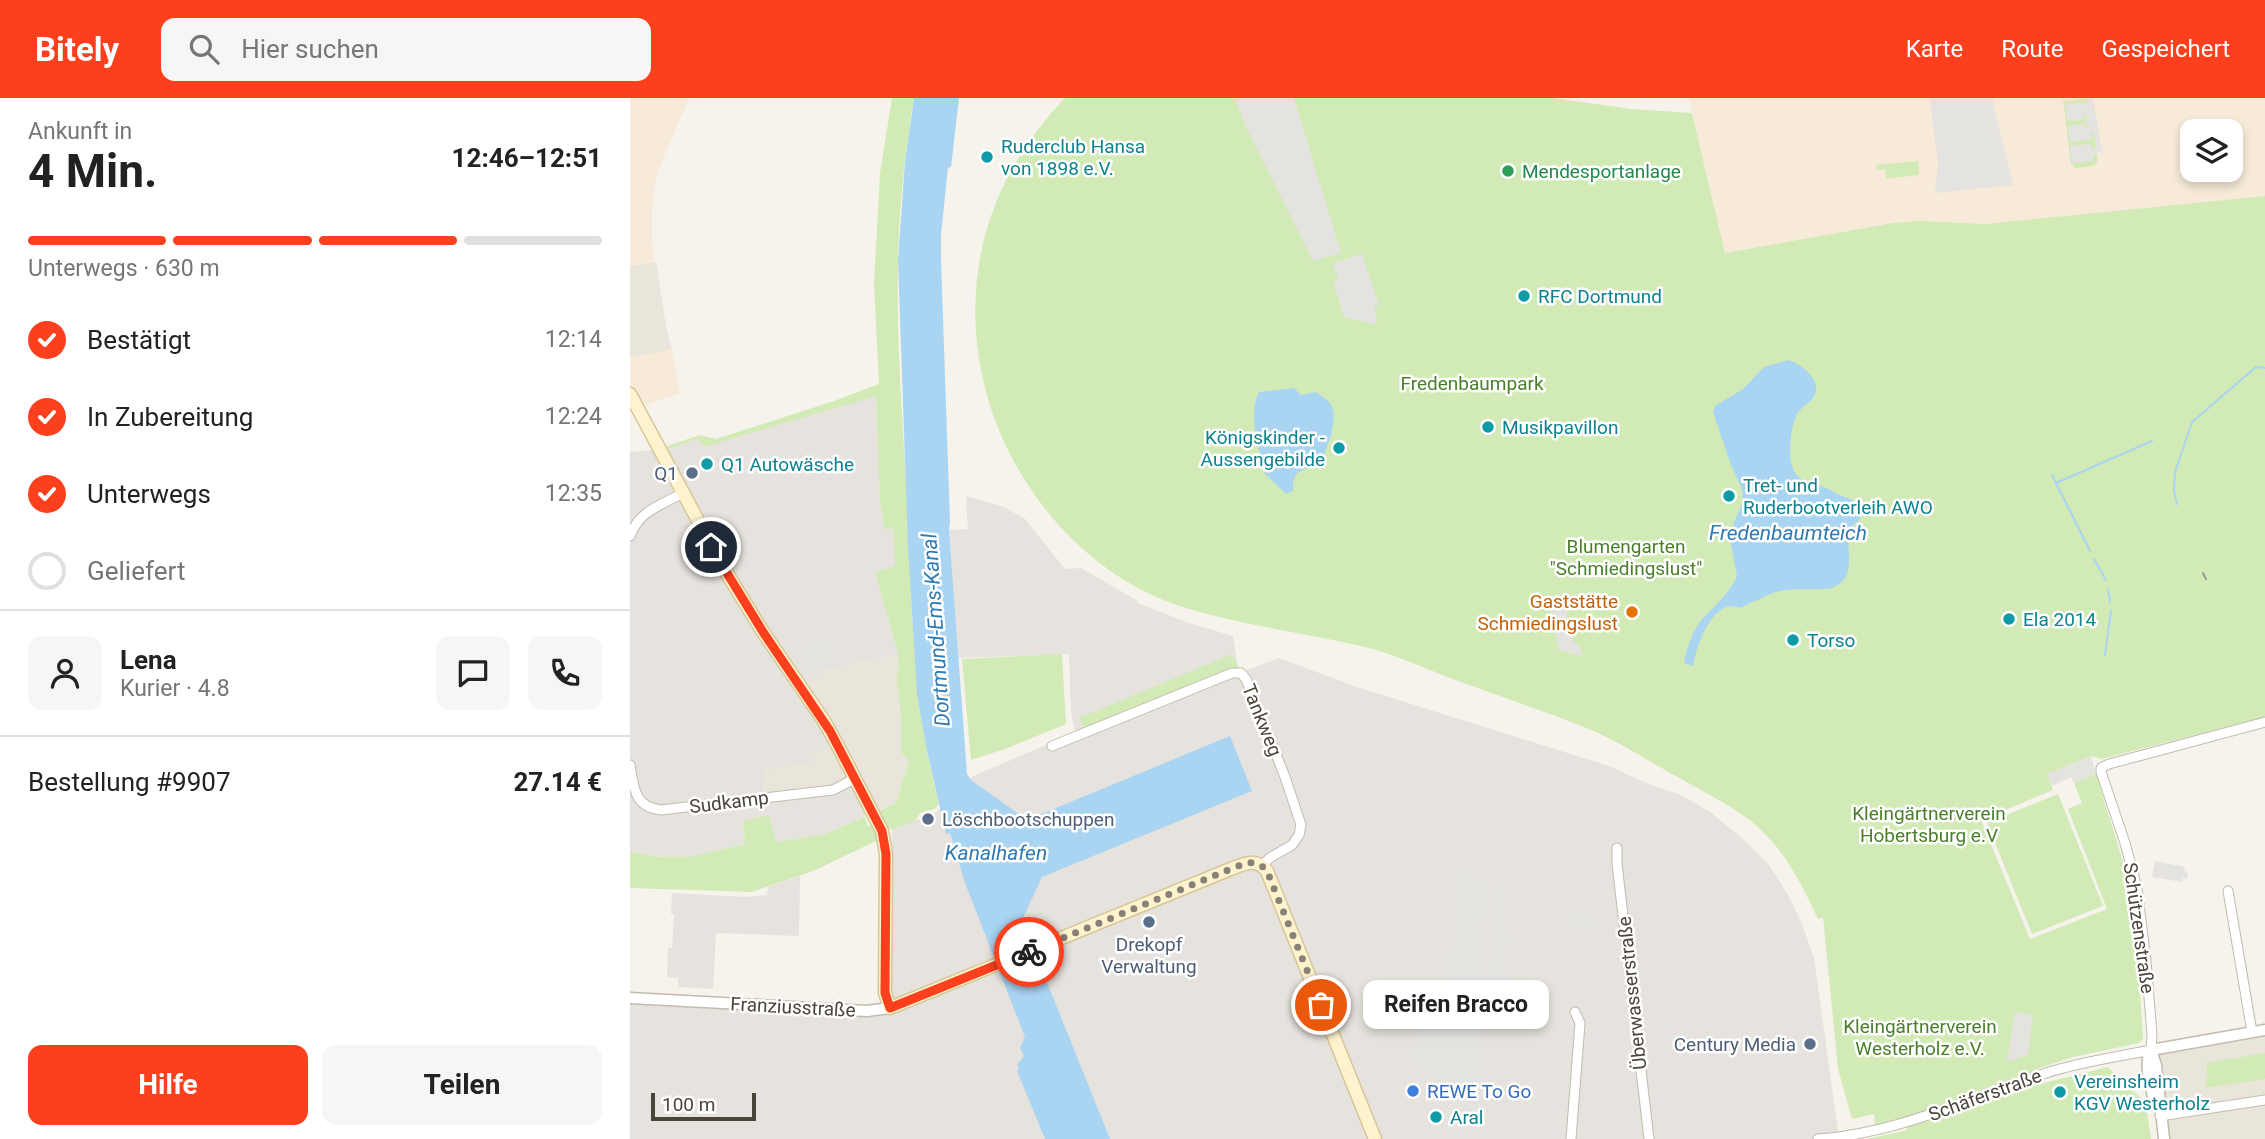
<!DOCTYPE html>
<html lang="de">
<meta charset="utf-8">
<style>
:root{--surface:#fff;--page:#f6f6f6;--text:#222;--muted:#767676;--line:#e0e0e0;--accent:#fc3f1d}
body{margin:0;font-family:Roboto,sans-serif;background:var(--page);color:var(--text);height:100vh;display:flex;flex-direction:column;font-size:26px;white-space:nowrap}
*{box-sizing:border-box;margin:0}
p{font-size:23px;color:var(--muted)}
.icon{flex:none;width:38px;height:38px;fill:none;stroke:currentColor;stroke-width:2;stroke-linecap:round;stroke-linejoin:round}
.map{position:relative;flex:1;overflow:hidden}
.details{display:flex;flex-direction:column;background:var(--surface);width:630px}
.details>*{flex:none}
.controls{position:absolute;left:1550px;top:21px;display:grid;gap:14px}
.controls a{display:grid;place-items:center;width:63px;height:63px;border-radius:14px;background:var(--surface);box-shadow:0 4px 10px #0003;font-size:35px}
.scale{position:absolute;left:21px;bottom:18px;width:105px;box-sizing:border-box;padding-left:7px;border:4px solid #4b4439;border-top:0;font-size:19px;line-height:24px;white-space:nowrap;color:#4b4439;-webkit-text-stroke:5px #fff;paint-order:stroke}
.pin{position:absolute;display:grid;place-items:center;width:60px;height:60px;color:#fff;margin:-30px;border:4px solid #fff;border-radius:50%;box-shadow:0 2px 7px #0007}
.courier{position:absolute;display:grid;place-items:center;width:70px;height:70px;margin:-35px;border:5px solid #fc3f1d;border-radius:50%;background:#fff;color:#222;box-shadow:0 2px 9px #0007}
.bubble{position:absolute;height:49px;border-radius:14px;background:var(--surface);box-shadow:0 4px 10px #0003;font-size:23px;font-weight:700;line-height:49px;text-align:center}
.overview em{font-style:normal;font-weight:700}
.overview div{display:flex;flex-direction:column-reverse}
.overview{display:flex;align-items:center;justify-content:space-between;height:119px;padding:0 28px}
h1{font-size:46px;font-weight:700;line-height:52px}
.bar{display:grid;grid-template-columns:repeat(4,1fr);gap:10px 7px;align-content:center;height:84px;padding:0 28px}
.bar i{height:9px;border-radius:5px;background:var(--line)}
.bar .selected{background:var(--accent)}
.bar p{grid-column:span 4}
.line{display:flex;align-items:center;gap:18px;padding:0 28px;border-top:2px solid var(--line)}
.line div{flex:1}
.round{display:grid;place-items:center;flex:none;width:74px;height:74px;border-radius:14px;background:var(--page)}
ol{padding:0 28px;list-style:none}
li{display:flex;align-items:center;gap:21px;height:77px}
li p{margin-inline-start:auto}
li .icon{padding:7px;border-radius:50%;background:var(--accent);color:#fff;stroke-width:4}
li:last-child{color:var(--muted)}
li i{width:38px;height:38px;border:4px solid var(--line);border-radius:50%}
.action{display:flex;gap:14px;margin-top:auto;padding:14px 28px}
.action a{flex:1;height:80px;border-radius:14px;background:var(--accent);color:#fff;font-size:28px;font-weight:700;line-height:80px;text-align:center}
.action a+a{background:var(--page);color:var(--text)}
header{display:flex;align-items:center;gap:42px;box-sizing:border-box;height:98px;padding:0 35px;background:var(--accent);color:#fff}
header strong{font-size:33px}
nav{display:flex;gap:38px;margin-inline-start:auto;font-size:24px}
.search{width:490px;height:63px;background:var(--page);display:flex;align-items:center;gap:18px;box-sizing:border-box;padding:0 24px;border-radius:14px;color:var(--muted);font-size:26px}
main{display:flex;flex:1;min-height:0}
.map>svg:first-child{display:block}
</style>
<header>
<strong>Bitely</strong>
<div class="search"><svg class="icon" aria-label="search" viewBox="0 0 24 24"><circle cx="10" cy="10" r="6"/><path d="M15 15l6 6"/></svg>Hier suchen</div>
<nav><a>Karte</a><a>Route</a><a>Gespeichert</a></nav>
</header>
<main>
<section class="details">
<div class="overview"><div><h1>4 Min.</h1><p>Ankunft in</p></div><em>12:46–12:51</em></div>
<div class="bar"><i class="selected"></i><i class="selected"></i><i class="selected"></i><i></i><p>Unterwegs · 630 m</p></div>
<ol>
<li><svg class="icon" aria-label="check" viewBox="0 0 24 24"><path d="M5 12l5 5 9-10"/></svg>Bestätigt<p>12:14</p></li>
<li><svg class="icon" aria-label="check" viewBox="0 0 24 24"><path d="M5 12l5 5 9-10"/></svg>In Zubereitung<p>12:24</p></li>
<li><svg class="icon" aria-label="check" viewBox="0 0 24 24"><path d="M5 12l5 5 9-10"/></svg>Unterwegs<p>12:35</p></li>
<li><i></i>Geliefert</li>
</ol>
<div class="line" style="height:126px"><a class="round"><svg class="icon" aria-label="person" viewBox="0 0 24 24"><circle cx="12" cy="8" r="4"/><path d="M4 21q1-7 8-7t8 7"/></svg></a><div><b>Lena</b><p>Kurier · 4.8</p></div><a class="round"><svg class="icon" aria-label="chat" viewBox="0 0 24 24"><path d="M4 5h16v11H9l-5 4z"/></svg></a><a class="round"><svg class="icon" aria-label="phone" viewBox="0 0 24 24"><path d="M5 4h4l2 5-3 2q2 4 5 5l2-3 5 2v4C11 20 4 13 5 4z"/></svg></a></div>
<div class="line" style="height:91px"><div>Bestellung #9907</div><b>27.14 €</b></div>
<div class="action"><a>Hilfe</a><a>Teilen</a></div>
</section>
<div class="map">
<svg width="1635" height="1041" viewBox="0 0 1635 1041">
<rect width="100%" height="100%" fill="#f6f3ec"/>
<g fill="#eae5da">
<polygon points="26,164 36,228 42,252 0,259 0,168"/>
<polygon points="268,556 267,584 271,621 271,654 279,663 266,705 241,716 203,687 135,696 134,671 184,664 170,593 177,584 193,573"/>
<polygon points="1635,938 1635,1041 1539,1041 1529,956"/>
</g>
<g fill="#f7ead8" fill-rule="evenodd">
<polygon points="0,0 59,0 27,75 22,111 22,144 25,164 0,168"/>
<path d="M1059,0H1635V98L1355,126L1289,123L1263,125L1095,155ZM1563,33H1601V72H1563Z"/>
<polygon points="42,252 50,295 15,307 0,308 0,259"/>
</g>
<g fill="#e6e2dd">
<polygon points="246,297 250,403 254,429 263,430 265,469 245,474 268,556 193,573 177,584 170,593 204,646 184,654 184,664 134,672 135,696 203,687 221,679 241,716 192,737 146,744 139,717 113,723 115,746 59,759 29,759 0,754 0,354 38,351 68,341 96,342"/>
<polygon points="336,398 374,409 395,421 435,471 451,470 508,503 508,505 559,525 603,538 609,575 649,560 727,589 979,668 1019,686 1051,697 1080,714 1111,739 1139,767 1157,795 1172,826 1184,860 1209,1041 0,1041 0,906 245,919 261,915 262,732 305,715 343,678 445,635 441,613 439,556 328,560 319,432 338,431"/>
<polygon points="170,778 169,838 86,835 83,891 48,889 48,880 37,879 38,850 42,850 44,816 41,816 42,795 117,799 137,797 138,789"/>
</g>
<g fill="#d2eab5">
<path d="M262,0H284C275,54 269,109 268,164C266,244 273,324 277,404C282,505 282,606 309,705L305,711L290,715L285,723L262,732L257,728L249,713L266,705L279,663L271,654V621L267,584L268,556L245,474L265,468L263,430L256,432V429L254,430L250,403L246,298L74,349L68,341L38,351L37,348L70,337L86,341L204,303L249,286L244,186L250,75Z"/>
<path d="M435,0H923L1002,11L1062,15L1095,155L1263,125L1289,123L1355,126L1635,98V619L1471,661L1461,658L1417,676L1423,692L1351,722L1400,841L1477,811L1438,711L1452,705L1444,685L1466,676L1504,800L1513,941L1509,945L1443,959L1404,972L1410,986L1478,969L1516,1005L1521,1041H1237L1278,1032L1266,1021L1245,1027L1244,1016L1222,1021L1208,971L1193,819L1188,821C1173,789 1159,760 1134,735C1112,712 1082,699 1055,683C1023,666 992,645 959,631C917,614 874,600 831,584C800,573 768,557 735,549C676,535 615,528 556,510C438,474 354,355 346,234C340,143 373,65 435,0Z"/>
<polygon points="1433,0 1435,3 1458,0 1458,10 1456,5 1435,7 1453,21 1453,17 1460,16 1460,18 1455,19 1456,28 1462,28 1462,30 1455,31 1454,26 1438,28 1461,41 1460,36 1464,36 1466,51 1462,51 1461,46 1463,62 1462,57 1467,56 1468,62 1464,68 1446,70 1441,66"/>
<polygon points="1288,63 1289,77 1256,81 1255,71 1247,72 1246,67"/>
<polygon points="432,556 436,626 375,651 341,662 332,561"/>
<polygon points="600,557 604,560 608,569 454,631 451,625 450,617 454,618"/>
<polygon points="1428,696 1473,808 1402,836 1357,725"/>
<polygon points="139,717 146,744 192,737 235,719 238,728 242,728 248,742 183,773 122,794 0,790 0,754 29,759 59,759 115,746 113,723"/>
<polygon points="1635,955 1635,981 1575,990 1576,983 1578,983 1576,965"/>
</g>
<g fill="#e5e3e0">
<polygon points="605,0 664,0 711,155 683,163 615,27"/>
<polygon points="1300,0 1362,0 1383,87 1305,95 1308,66"/>
<polygon points="1458,0 1463,0 1472,53 1463,57 1463,63 1442,65 1440,48 1461,46 1462,51 1466,51 1464,36 1460,36 1461,42 1440,44 1438,28 1454,26 1455,31 1462,29 1456,28 1455,19 1460,18 1460,16 1453,17 1453,22 1437,23 1435,7 1457,4 1458,10"/>
<polygon points="732,156 749,207 744,209 747,220 746,227 714,219 703,184 708,182 703,165"/>
<polygon points="933,496 944,545 950,547 952,558 929,552 918,499"/>
<polygon points="203,536 211,569 180,575 179,572 176,572 174,565 175,562 167,549 172,544"/>
<polygon points="1461,658 1466,676 1444,685 1441,679 1422,688 1417,676"/>
<polygon points="1525,763 1555,769 1554,773 1558,774 1557,781 1553,780 1552,784 1522,779"/>
<polygon points="828,774 855,775 859,779 850,1027 776,954 804,909 815,878 820,849 823,779"/>
<polygon points="863,789 880,790 878,831 882,835 879,926 855,926"/>
<polygon points="951,810 951,813 967,812 967,819 975,819 976,831 979,833 936,835 934,811"/>
<polygon points="1385,914 1403,917 1398,957 1377,964"/>
</g>
<g fill="#a9d4f2">
<polygon points="284,0 329,0 321,69 318,70 311,136 311,162 320,424 319,432 337,676 341,682 397,722 600,638 622,693 412,779 392,822 480,1041 415,1041 387,973 389,969 387,967 394,958 390,950 395,939 335,785 320,735 316,736 297,653 287,596 278,449 268,162 275,64"/>
<path d="M1159,262C1171,267 1187,278 1186,292C1185,304 1171,307 1166,318C1160,332 1155,371 1170,380C1178,384 1188,386 1196,390C1205,394 1211,399 1221,401L1228,406L1232,413L1230,421L1219,432C1215,453 1229,477 1203,490C1178,494 1155,486 1132,500C1125,504 1118,504 1112,510C1108,509 1105,508 1101,508C1079,510 1066,550 1063,568L1054,565C1057,550 1063,529 1075,518C1087,506 1100,494 1107,478L1098,432H1101L1113,403L1112,391L1101,367L1083,314L1085,308L1113,291L1134,269Z"/>
<path d="M664,290L671,297L686,294C690,297 696,301 699,304C712,319 695,354 689,369L677,370L667,375L663,384V393L656,396L635,376L628,349L625,348L627,345C624,328 621,310 629,294Z"/>
</g>
<g fill="none" stroke-linecap="round" stroke-linejoin="round">
<g stroke="#a9d4f2" stroke-width="2">
<polyline points="1422,377 1460,453"/>
<polyline points="1426,385 1522,343"/>
<polyline points="1547,406 1544,393 1545,374 1562,324 1626,269 1635,270"/>
<polyline points="1464,461 1476,482"/>
<polyline points="1478,492 1480,504"/>
<polyline points="1475,557 1481,512"/>
</g>
<defs>
<g id="minor">
<path d="M0,438C9,413 31,407 53,395"/>
<polyline points="422,648 602,575 611,575 616,581 655,679 671,727 669,737 662,747 641,759 632,767"/>
<path d="M0,667C4,690 4,709 31,712L203,692L226,680"/>
<polyline points="987,750 987,766 1019,1041"/>
<polyline points="1598,793 1622,934"/>
<polyline points="1530,1018 1635,1002"/>
<polyline points="941,1041 950,925 945,914"/>
<path d="M1188,1041C1270,1035 1339,1000 1416,975C1450,964 1486,959 1521,952L1522,936L1516,863L1507,790L1495,745L1471,674V670L1479,666L1635,624"/>
</g>
<g id="tertiary">
<polyline points="0,900 237,913 260,910"/>
<polyline points="1521,952 1635,932"/>
<polyline points="1521,952 1526,967 1534,1041"/>
<path d="M1521,952C1513,967 1521,984 1523,1000"/>
</g>
<path id="secondary" d="M0,296L93,469L133,534L194,623L209,650L252,733L256,756L255,895L260,910L603,770C617,765 626,760 637,773L745,1041"/>
</defs>
<use href="#minor" stroke="#c2bbae" stroke-width="11"/>
<use href="#tertiary" stroke="#c2bbae" stroke-width="13"/>
<use href="#secondary" stroke="#d6c79b" stroke-width="15"/>
<use href="#minor" stroke="#fff" stroke-width="9"/>
<use href="#tertiary" stroke="#fff" stroke-width="10"/>
<use href="#secondary" stroke="#fff3cd" stroke-width="12"/>
<polyline stroke="#9a9a9a" stroke-width="2" points="1573,475 1576,481"/>
</g>
<g fill="none" stroke-linecap="round" stroke-linejoin="round">
<path stroke="#878178" stroke-width="7" stroke-dasharray="0 12.6" d="M399,854L603,770C616,765 626,760 637,773L691,907"/>
<polyline stroke="#fc3f1d" stroke-width="9" points="81,449 133,534 200,633 252,733 256,756 255,895 260,910 399,854"/>
</g>
<g fill="#0f9aa8" stroke="#fff" stroke-width="2.5">
<circle cx="357" cy="59" r="7"/>
<circle cx="894" cy="198" r="7"/>
<circle cx="858" cy="329" r="7"/>
<circle cx="709" cy="350" r="7"/>
<circle cx="77" cy="366" r="7"/>
<circle cx="1099" cy="398" r="7"/>
<circle cx="1379" cy="521" r="7"/>
<circle cx="1163" cy="542" r="7"/>
<circle cx="1430" cy="994" r="7"/>
<circle cx="806" cy="1019" r="7"/>
</g>
<circle fill="#2e9e5b" stroke="#fff" stroke-width="2.5" cx="878" cy="73" r="7"/>
<g fill="#5c6f8a" stroke="#fff" stroke-width="2.5">
<circle cx="62" cy="375" r="7"/>
<circle cx="298" cy="721" r="7"/>
<circle cx="519" cy="824" r="7"/>
<circle cx="1180" cy="946" r="7"/>
</g>
<circle fill="#e8710a" stroke="#fff" stroke-width="2.5" cx="1002" cy="514" r="7"/>
<circle fill="#3f7fe0" stroke="#fff" stroke-width="2.5" cx="783" cy="993" r="7"/>
<g text-anchor="middle" dominant-baseline="central" stroke-width="5" stroke-linejoin="round" paint-order="stroke">
<g font-size="19" fill="#0d838f" stroke="#fff" text-anchor="start">
<text x="371" y="48">Ruderclub Hansa<tspan x="371" dy="22">von 1898 e.V.</tspan></text>
<text x="908" y="198">RFC Dortmund</text>
<text x="872" y="329">Musikpavillon</text>
<text x="695" y="339" text-anchor="end">Königskinder -<tspan x="695" dy="22">Aussengebilde</tspan></text>
<text x="91" y="366">Q1 Autowäsche</text>
<text x="1113" y="387">Tret- und<tspan x="1113" dy="22">Ruderbootverleih AWO</tspan></text>
<text x="1393" y="521">Ela 2014</text>
<text x="1177" y="542">Torso</text>
<text x="1444" y="983">Vereinsheim<tspan x="1444" dy="22">KGV Westerholz</tspan></text>
<text x="820" y="1019">Aral</text>
</g>
<g font-size="19" fill="#27864d" stroke="#fff" text-anchor="start">
<text x="892" y="73">Mendesportanlage</text>
</g>
<g font-size="19" fill="#4a7f2a" stroke="#fff">
<text x="842" y="285">Fredenbaumpark</text>
<text x="996" y="448">Blumengarten<tspan x="996" dy="22">"Schmiedingslust"</tspan></text>
<text x="1299" y="715">Kleingärtnerverein<tspan x="1299" dy="22">Hobertsburg e.V</tspan></text>
<text x="1290" y="928">Kleingärtnerverein<tspan x="1290" dy="22">Westerholz e.V.</tspan></text>
</g>
<g font-size="19" fill="#4e5e75" stroke="#fff" text-anchor="end">
<text x="48" y="375">Q1</text>
<text x="312" y="721" text-anchor="start">Löschbootschuppen</text>
<text x="519" y="846" text-anchor="middle">Drekopf<tspan x="519" dy="22">Verwaltung</tspan></text>
<text x="1166" y="946">Century Media</text>
</g>
<g font-size="19" fill="#c56008" stroke="#fff" text-anchor="end">
<text x="988" y="503">Gaststätte<tspan x="988" dy="22">Schmiedingslust</tspan></text>
</g>
<g font-size="19" fill="#4b4439" stroke="#fff">
<text transform="translate(632 622) rotate(68)">Tankweg</text>
<text transform="translate(99 704) rotate(-7)">Sudkamp</text>
<text transform="translate(1509 830) rotate(82)">Schützenstraße</text>
<text transform="translate(1002 895) rotate(-96)">Überwasserstraße</text>
<text transform="translate(163 909) rotate(3)">Franziusstraße</text>
<text transform="translate(1355 997) rotate(-20)">Schäferstraße</text>
</g>
<g font-size="19" fill="#366cbe" stroke="#fff" text-anchor="start">
<text x="797" y="993">REWE To Go</text>
</g>
<g font-size="21" font-style="italic" fill="#2e7ab2" stroke="#fff">
<text x="1158" y="435">Fredenbaumteich</text>
<text transform="translate(306 532) rotate(-94)">Dortmund-Ems-Kanal</text>
<text x="366" y="755">Kanalhafen</text>
</g>
</g>
</svg>
<div class="controls">
<a><svg class="icon" aria-label="layers" viewBox="0 0 24 24"><path d="M12 4l9 5-9 5-9-5zM3 14l9 5 9-5"/></svg></a>
</div>
<div class="scale">100 m</div>
<div class="pin" style="left:691px;top:907px;background:#ea580c"><svg class="icon" aria-label="bag" viewBox="0 0 24 24"><path d="M5 8h14l-1 12H6zM9 8a3 3 0 0 1 6 0"/></svg></div>
<div class="pin" style="left:81px;top:449px;background:#1f2937"><svg class="icon" aria-label="home" viewBox="0 0 24 24"><path d="M3 11l9-7 9 7M6 9v11h12V9"/></svg></div>
<div class="courier" style="left:399px;top:854px"><svg class="icon" aria-label="bike" viewBox="0 0 24 24"><circle cx="6" cy="16" r="4"/><circle cx="18" cy="16" r="4"/><path d="M6 16l4-8h5l3 8M10 8l3 8H6M13 5h3"/></svg></div>
<div class="bubble" style="left:733px;top:882px;width:186px">Reifen Bracco</div>
</div>
</main>
